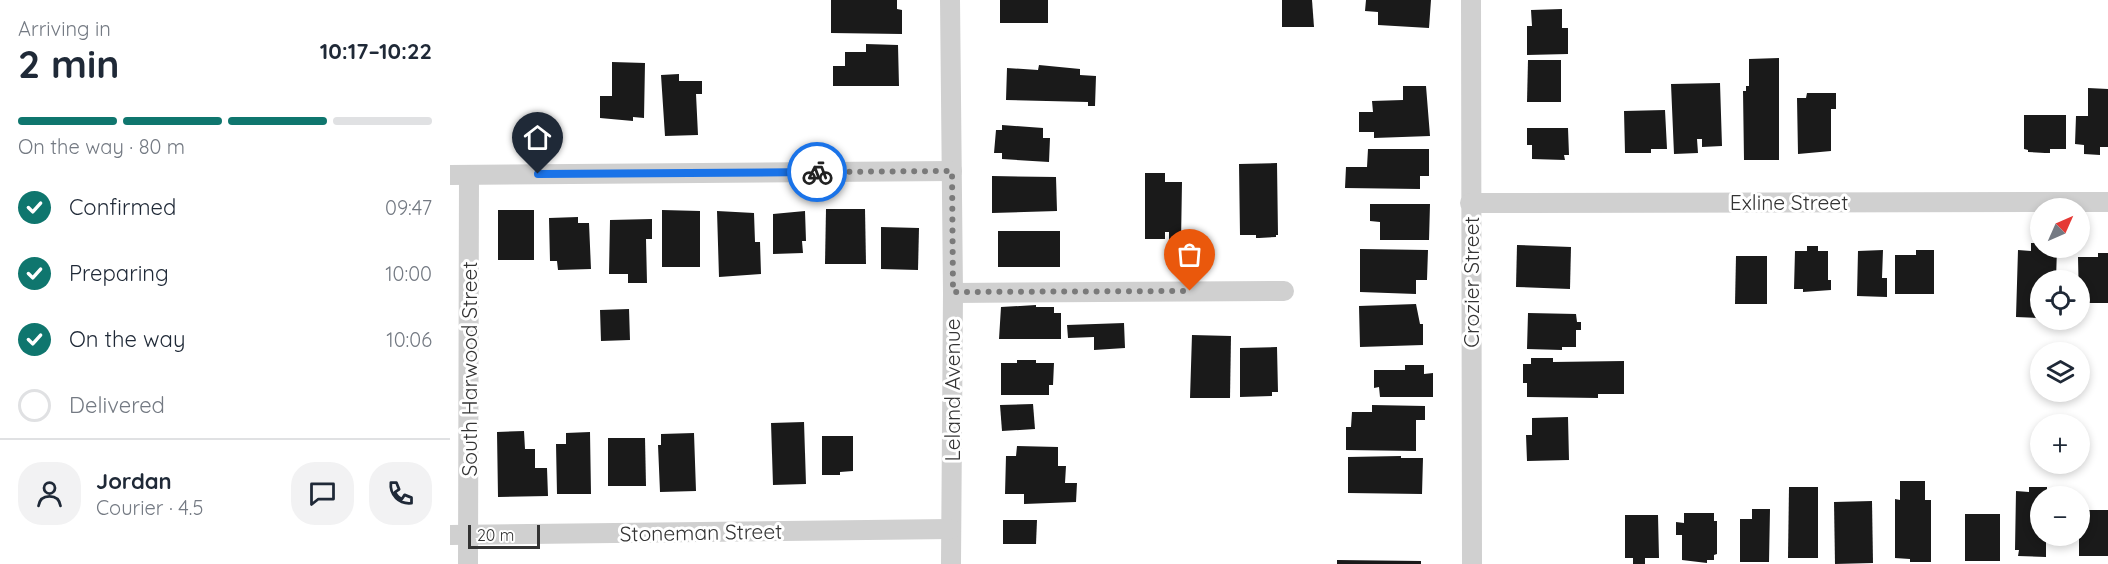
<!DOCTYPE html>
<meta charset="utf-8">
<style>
:root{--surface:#fff;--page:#f2f2f3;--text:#1f2937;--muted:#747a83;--line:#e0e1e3;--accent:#0f766e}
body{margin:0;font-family:Quicksand,sans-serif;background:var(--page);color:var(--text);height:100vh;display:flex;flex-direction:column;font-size:22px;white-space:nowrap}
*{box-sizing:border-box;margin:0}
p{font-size:20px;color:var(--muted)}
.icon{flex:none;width:33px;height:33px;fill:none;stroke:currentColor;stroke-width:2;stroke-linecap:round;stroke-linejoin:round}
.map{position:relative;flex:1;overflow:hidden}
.sheet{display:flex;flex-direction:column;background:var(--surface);width:450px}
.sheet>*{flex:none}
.needle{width:39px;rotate:45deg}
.buttons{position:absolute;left:1580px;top:198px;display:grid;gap:12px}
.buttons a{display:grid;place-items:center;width:60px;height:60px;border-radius:50%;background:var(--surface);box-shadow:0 3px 9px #0003;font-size:30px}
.scale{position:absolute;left:18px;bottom:15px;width:72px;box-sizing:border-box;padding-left:6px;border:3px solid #333;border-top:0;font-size:16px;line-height:21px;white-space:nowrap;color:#333;-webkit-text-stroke:4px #fff;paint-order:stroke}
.pin{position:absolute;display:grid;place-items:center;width:51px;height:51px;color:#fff;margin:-62px -26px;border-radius:50% 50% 50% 0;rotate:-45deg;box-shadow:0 0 6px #0007}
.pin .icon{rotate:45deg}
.courier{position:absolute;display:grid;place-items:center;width:60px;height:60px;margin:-30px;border:4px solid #1a73e8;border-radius:50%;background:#fff;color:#222;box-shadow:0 2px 8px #0007}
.summary em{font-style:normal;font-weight:800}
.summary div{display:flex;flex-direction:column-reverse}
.summary{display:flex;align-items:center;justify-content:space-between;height:102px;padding:0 18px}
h1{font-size:39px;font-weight:800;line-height:45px}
.bar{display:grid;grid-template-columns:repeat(4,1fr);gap:9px 6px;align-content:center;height:72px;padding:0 18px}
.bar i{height:8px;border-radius:4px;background:var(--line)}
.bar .on{background:var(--accent)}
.bar p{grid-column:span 4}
.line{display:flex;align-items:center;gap:15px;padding:0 18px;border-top:2px solid var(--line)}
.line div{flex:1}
.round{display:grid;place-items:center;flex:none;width:63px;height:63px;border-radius:24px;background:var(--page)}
ol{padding:0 18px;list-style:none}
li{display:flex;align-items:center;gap:18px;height:66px}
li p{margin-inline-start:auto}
li .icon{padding:6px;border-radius:50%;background:var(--accent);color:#fff;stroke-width:4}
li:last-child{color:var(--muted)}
li i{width:33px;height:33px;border:3px solid var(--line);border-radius:50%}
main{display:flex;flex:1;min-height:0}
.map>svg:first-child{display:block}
</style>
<main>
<section class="sheet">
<div class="summary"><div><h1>2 min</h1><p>Arriving in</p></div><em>10:17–10:22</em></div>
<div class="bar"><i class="on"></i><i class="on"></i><i class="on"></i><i></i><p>On the way · 80 m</p></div>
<ol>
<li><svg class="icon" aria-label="check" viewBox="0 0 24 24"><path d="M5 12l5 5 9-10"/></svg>Confirmed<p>09:47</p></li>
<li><svg class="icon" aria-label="check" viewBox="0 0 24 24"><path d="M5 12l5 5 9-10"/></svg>Preparing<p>10:00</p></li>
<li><svg class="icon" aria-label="check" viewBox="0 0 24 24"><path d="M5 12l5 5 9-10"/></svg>On the way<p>10:06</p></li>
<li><i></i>Delivered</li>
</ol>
<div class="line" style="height:108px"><a class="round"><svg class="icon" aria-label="person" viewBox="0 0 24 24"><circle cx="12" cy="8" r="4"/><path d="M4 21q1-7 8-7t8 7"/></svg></a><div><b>Jordan</b><p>Courier · 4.5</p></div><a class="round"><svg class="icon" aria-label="chat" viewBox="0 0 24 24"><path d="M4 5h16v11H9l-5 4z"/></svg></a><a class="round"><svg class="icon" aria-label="phone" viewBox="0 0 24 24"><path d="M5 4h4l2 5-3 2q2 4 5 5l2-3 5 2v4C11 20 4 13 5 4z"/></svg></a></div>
</section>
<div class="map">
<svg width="1658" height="564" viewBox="0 0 1658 564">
<rect width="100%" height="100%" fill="#fff"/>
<g fill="#1a1a1a">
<polygon points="381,0 447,0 447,9 452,10 452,34 381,33"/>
<rect x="550" y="0" width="48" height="23"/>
<polygon points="832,0 862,0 864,27 832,27"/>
<polygon points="916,0 981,0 979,28 928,25 928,12 915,11"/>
<polygon points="1112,9 1112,28 1118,28 1118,54 1077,55 1077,26 1082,26 1081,10"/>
<polygon points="416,44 448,45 449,86 383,86 383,66 395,66 395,52 416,52"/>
<polygon points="1329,58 1329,160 1294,160 1293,91 1296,91 1296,86 1299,86 1299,59"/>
<polygon points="1078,60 1111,60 1111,102 1077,102"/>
<polygon points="162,62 195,63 194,118 183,117 183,121 150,118 150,96 162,96"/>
<polygon points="589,65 630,69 630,75 646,76 645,106 638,106 638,102 556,100 557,68 588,70"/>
<polygon points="229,74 229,81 252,81 252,94 246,94 248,135 215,136 211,75"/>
<polygon points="1270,83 1272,146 1252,147 1252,139 1247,139 1248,153 1224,154 1221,84"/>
<polygon points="953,86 976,86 980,136 924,138 924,132 909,132 909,112 923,112 922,101 953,100"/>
<polygon points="1638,88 1658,89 1658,147 1650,147 1650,155 1634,154 1634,145 1625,144 1626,116 1638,116"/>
<polygon points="1357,93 1386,93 1386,109 1381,109 1381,151 1348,154 1347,98 1356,98"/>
<polygon points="1215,110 1217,149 1201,149 1201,153 1175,153 1174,111"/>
<polygon points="1574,115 1616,115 1616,149 1600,149 1600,153 1595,153 1578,152 1578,150 1574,149"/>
<polygon points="552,125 593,128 593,138 600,138 599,162 552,159 552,153 544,153 546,130 552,130"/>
<polygon points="1077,128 1118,128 1119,155 1114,155 1115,160 1082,159 1082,145 1077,145"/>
<polygon points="918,149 979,149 979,176 970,176 970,189 895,188 896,167 917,167"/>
<polygon points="827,163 828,235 826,235 826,237 809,238 806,238 806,235 790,235 789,164"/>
<polygon points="695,173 715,173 715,182 732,182 731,242 719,242 719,232 715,232 715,239 695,239"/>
<polygon points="542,176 606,177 607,211 542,213"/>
<polygon points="920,204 980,204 979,240 930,240 930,222 920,221"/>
<polygon points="376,209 415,209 416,264 375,264"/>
<rect x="48" y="210" width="36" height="50"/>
<polygon points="212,210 250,211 250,267 212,267"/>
<polygon points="267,211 304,213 305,242 310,242 311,274 269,277"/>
<polygon points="355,211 356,241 352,241 353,253 323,254 323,214"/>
<polygon points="128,217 128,223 139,223 141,269 108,270 107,261 100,261 99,218"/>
<polygon points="202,219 202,239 196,239 197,283 178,283 178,274 159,274 160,220"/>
<polygon points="431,227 469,228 468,270 431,269"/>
<rect x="548" y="231" width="62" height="36"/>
<polygon points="1581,243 1590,243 1590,248 1607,248 1606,280 1590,280 1590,313 1588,318 1566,317 1568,250 1581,251"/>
<polygon points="1067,245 1121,247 1120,289 1066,287"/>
<polygon points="1357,246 1368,246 1368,251 1378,251 1378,280 1381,280 1381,290 1353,292 1353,289 1344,289 1345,251 1357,251"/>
<polygon points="910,249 978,250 977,280 966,280 966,294 910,292"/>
<polygon points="1433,250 1432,278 1437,278 1437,297 1407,296 1408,251"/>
<polygon points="1466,250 1484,250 1484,294 1445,294 1445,255 1466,255"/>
<polygon points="1648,253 1658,253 1658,303 1629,303 1628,257 1648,257"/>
<polygon points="1286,256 1317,256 1317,304 1285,304"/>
<polygon points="966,304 970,324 973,324 973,345 910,347 909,306"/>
<polygon points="586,305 586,307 604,307 604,313 611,313 611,339 549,339 551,307"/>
<polygon points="179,309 180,340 151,341 150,310"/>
<polygon points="1078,313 1126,314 1127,322 1131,322 1131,330 1126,330 1126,347 1112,347 1112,350 1077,349"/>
<polygon points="674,323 675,348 644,350 644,337 618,338 617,325"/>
<polygon points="742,335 781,336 780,398 740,398"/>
<polygon points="827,347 828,392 822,392 822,396 790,397 790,348"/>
<polygon points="1081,358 1103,358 1103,362 1174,361 1174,394 1148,394 1148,398 1077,397 1077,383 1073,383 1073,364 1081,364"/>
<polygon points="567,360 586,360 586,363 604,363 603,385 599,385 599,395 551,395 551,363 567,363"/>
<polygon points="955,365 974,365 974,374 983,373 983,397 930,397 929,387 924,388 924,370 955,370"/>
<polygon points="583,404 585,429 552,431 550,405"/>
<polygon points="922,405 975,406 975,420 966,420 966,451 896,450 896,427 901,427 902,412 922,412"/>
<polygon points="1118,417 1119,460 1077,461 1076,435 1082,435 1082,418"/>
<polygon points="354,422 356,484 323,485 321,423"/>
<polygon points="74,431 75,449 85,449 85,468 97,468 98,496 48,497 47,432"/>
<polygon points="140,432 141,494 107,494 106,444 116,444 116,433"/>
<polygon points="244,433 246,491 210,492 208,445 211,445 211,434"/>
<polygon points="372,436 403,436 403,471 390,472 390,475 372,475"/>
<polygon points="158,438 195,438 196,486 158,486"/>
<polygon points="567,446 608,447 608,466 616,466 615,483 627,483 626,502 574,504 574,494 555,494 556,456 566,456"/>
<polygon points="951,456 951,458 973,458 972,494 898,493 898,457"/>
<polygon points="1450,481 1475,481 1475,500 1481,500 1481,562 1460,562 1460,559 1445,558 1445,499 1450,500"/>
<polygon points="1339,487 1368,487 1368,558 1338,558"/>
<polygon points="1579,487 1597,487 1597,496 1590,496 1590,536 1596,536 1596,557 1568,556 1569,550 1565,550 1566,491 1579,492"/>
<polygon points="1422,501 1423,563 1385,564 1384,502"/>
<polygon points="1302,509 1320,509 1319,562 1290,562 1290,519 1302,519"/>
<polygon points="1636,510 1658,510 1658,556 1629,556 1629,514 1636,514"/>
<polygon points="1234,513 1264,513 1264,521 1267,521 1267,554 1264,555 1264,560 1257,560 1257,563 1232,560 1232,535 1226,535 1226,522 1234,523"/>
<rect x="1515" y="514" width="35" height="47"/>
<polygon points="1175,515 1208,515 1209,558 1195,558 1195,564 1183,564 1183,558 1175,558"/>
<polygon points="553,520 587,520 586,544 553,544"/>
<polygon points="887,560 971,561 971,564 887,564"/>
</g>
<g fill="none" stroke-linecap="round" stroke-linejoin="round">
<g stroke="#d0d0d0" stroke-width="20">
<polyline points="500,0 503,293 501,564"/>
<polyline points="1021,0 1022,564"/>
<polyline points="0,175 502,171"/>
<polyline points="1020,203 1658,202"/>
<polyline points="503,293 834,291"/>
<polyline points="0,535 501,529"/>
<polyline points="18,564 19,175"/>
</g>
</g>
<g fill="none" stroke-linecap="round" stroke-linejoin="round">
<polyline stroke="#7a7a7a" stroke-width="6" stroke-dasharray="0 10.8" points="367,172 502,171 503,292 740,291"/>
<polyline stroke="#1a73e8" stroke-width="8" points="88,174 367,172"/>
</g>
<g text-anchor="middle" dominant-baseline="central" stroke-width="6" stroke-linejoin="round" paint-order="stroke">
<g font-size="21" fill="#333" stroke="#fff">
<text x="1339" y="202">Exline Street</text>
<text transform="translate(1021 282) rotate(-90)">Crozier Street</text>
<text transform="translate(19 369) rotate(-90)">South Harwood Street</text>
<text transform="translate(502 390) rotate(-90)">Leland Avenue</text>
<text transform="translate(251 532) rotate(-1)">Stoneman Street</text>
</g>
</g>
</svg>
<div class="buttons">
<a><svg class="needle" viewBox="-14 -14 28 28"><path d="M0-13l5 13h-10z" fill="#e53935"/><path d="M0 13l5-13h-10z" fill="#747a83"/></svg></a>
<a><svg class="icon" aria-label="locate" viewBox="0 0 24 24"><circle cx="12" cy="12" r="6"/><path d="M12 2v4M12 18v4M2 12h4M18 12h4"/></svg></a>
<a><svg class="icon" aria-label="layers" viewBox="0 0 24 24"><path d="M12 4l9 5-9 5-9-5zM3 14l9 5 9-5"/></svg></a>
<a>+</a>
<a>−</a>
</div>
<div class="scale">20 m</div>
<div class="pin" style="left:740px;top:291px;background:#ea580c"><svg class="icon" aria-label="bag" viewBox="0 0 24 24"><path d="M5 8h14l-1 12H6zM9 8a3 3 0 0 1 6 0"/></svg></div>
<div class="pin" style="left:88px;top:174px;background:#1f2937"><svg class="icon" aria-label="home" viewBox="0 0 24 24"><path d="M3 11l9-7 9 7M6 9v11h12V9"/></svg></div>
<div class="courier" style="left:367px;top:172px"><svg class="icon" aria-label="bike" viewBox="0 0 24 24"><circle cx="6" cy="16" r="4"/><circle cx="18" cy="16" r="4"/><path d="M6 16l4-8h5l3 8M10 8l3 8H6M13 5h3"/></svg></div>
</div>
</main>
